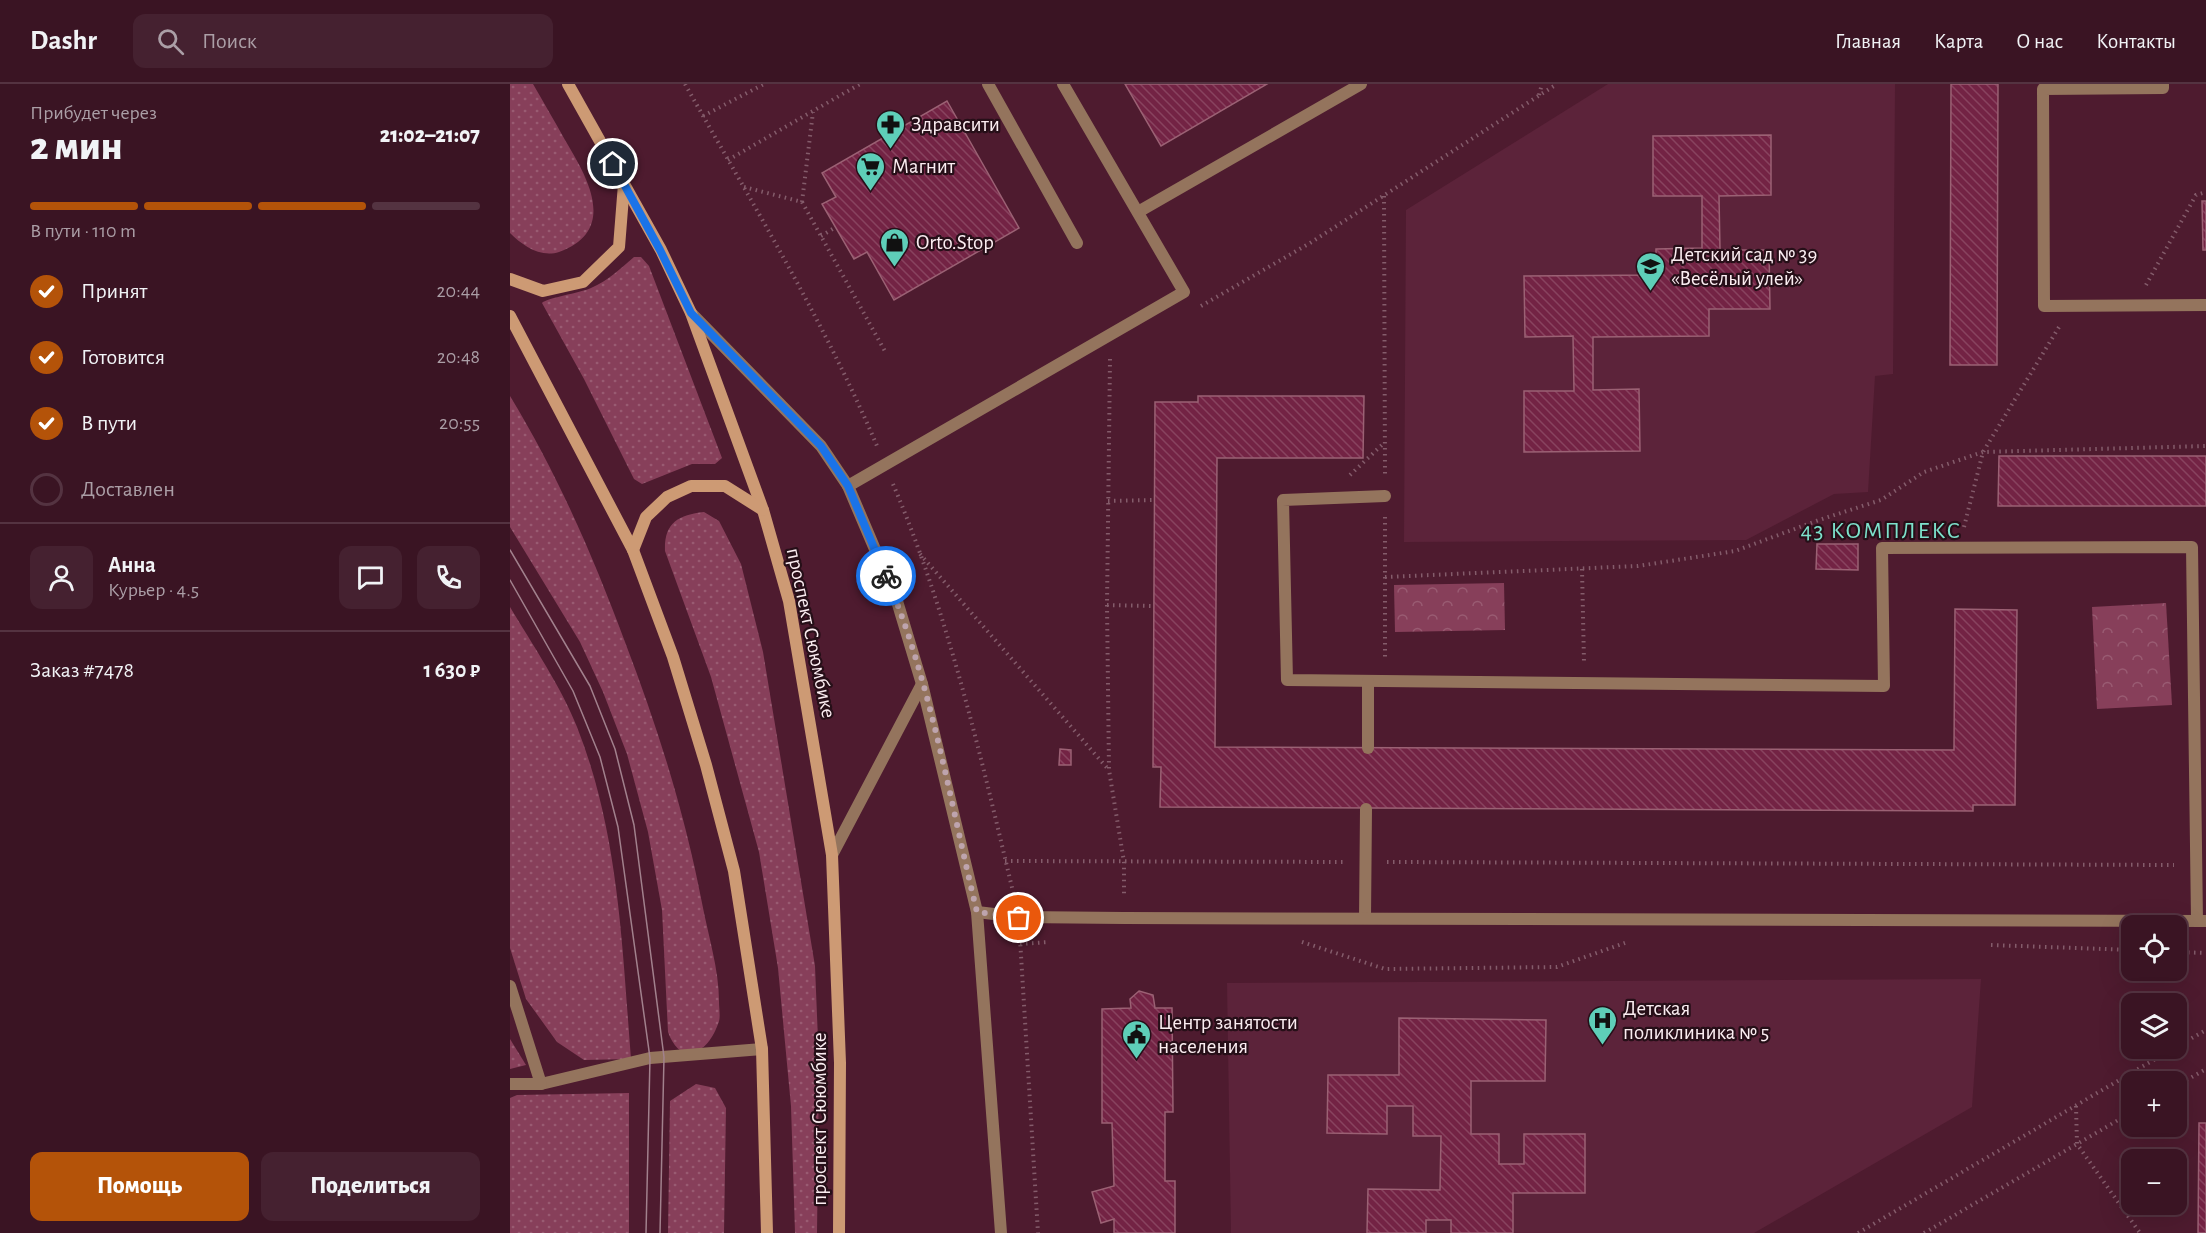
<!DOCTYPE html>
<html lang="ru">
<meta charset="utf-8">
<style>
:root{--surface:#3a1423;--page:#452130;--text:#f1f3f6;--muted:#ab9ea6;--line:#543341;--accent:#b45309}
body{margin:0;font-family:"Alegreya Sans",sans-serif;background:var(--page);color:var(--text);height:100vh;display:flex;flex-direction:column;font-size:22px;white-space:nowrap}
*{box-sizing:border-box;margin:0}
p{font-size:20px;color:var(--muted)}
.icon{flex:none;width:33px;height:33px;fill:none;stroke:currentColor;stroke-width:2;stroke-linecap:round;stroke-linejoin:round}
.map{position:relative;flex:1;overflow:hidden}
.drawer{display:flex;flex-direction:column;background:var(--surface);width:510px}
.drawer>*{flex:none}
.buttons{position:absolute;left:1611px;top:831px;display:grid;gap:12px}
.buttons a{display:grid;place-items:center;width:66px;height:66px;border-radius:12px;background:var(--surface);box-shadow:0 6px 24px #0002,0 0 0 2px var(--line);font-size:30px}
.pin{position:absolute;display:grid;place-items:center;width:51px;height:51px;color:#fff;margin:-26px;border:3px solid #fff;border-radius:50%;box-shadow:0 2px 6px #0007}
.courier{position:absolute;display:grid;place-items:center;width:60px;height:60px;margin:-30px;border:4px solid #1a73e8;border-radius:50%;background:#fff;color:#222;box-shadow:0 2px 8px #0007}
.headline em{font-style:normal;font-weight:800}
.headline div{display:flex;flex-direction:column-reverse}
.headline{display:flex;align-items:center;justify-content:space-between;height:102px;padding:0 30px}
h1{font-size:39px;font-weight:800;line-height:45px}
.bar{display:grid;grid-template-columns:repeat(4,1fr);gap:9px 6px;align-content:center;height:72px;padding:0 30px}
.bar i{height:8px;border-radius:4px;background:var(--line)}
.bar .on{background:var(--accent)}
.bar p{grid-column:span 4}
.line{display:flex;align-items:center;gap:15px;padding:0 30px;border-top:2px solid var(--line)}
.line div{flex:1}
.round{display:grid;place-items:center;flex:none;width:63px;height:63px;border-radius:12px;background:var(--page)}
ol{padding:0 30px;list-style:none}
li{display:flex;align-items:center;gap:18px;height:66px}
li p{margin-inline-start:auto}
li .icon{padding:6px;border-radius:50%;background:var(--accent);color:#fff;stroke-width:4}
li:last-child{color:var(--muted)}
li i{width:33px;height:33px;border:3px solid var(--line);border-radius:50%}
.button{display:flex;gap:12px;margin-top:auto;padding:12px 30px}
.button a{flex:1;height:69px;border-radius:12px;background:var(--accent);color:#fff;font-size:24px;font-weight:800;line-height:69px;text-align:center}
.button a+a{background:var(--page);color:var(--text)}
header{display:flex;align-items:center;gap:36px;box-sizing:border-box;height:84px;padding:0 30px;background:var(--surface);border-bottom:2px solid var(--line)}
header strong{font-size:28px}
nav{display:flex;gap:33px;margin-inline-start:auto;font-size:21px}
.search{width:420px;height:54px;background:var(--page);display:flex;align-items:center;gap:15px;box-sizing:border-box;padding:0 21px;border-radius:12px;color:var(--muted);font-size:22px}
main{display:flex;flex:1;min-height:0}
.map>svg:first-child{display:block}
</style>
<header>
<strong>Dashr</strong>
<div class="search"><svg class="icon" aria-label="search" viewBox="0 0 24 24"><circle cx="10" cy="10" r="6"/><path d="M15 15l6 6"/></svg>Поиск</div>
<nav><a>Главная</a><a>Карта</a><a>О нас</a><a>Контакты</a></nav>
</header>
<main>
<section class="drawer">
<div class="headline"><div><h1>2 мин</h1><p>Прибудет через</p></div><em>21:02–21:07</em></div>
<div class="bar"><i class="on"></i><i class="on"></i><i class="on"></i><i></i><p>В пути · 110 m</p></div>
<ol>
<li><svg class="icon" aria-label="check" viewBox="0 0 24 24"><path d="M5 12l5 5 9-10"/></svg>Принят<p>20:44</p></li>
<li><svg class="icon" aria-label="check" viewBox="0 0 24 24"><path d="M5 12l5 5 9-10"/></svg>Готовится<p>20:48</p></li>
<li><svg class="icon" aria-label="check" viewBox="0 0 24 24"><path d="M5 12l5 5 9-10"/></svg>В пути<p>20:55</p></li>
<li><i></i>Доставлен</li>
</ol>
<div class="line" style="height:108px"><a class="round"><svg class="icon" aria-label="person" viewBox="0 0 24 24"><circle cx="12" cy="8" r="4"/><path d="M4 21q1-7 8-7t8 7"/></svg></a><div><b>Анна</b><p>Курьер · 4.5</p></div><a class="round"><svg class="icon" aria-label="chat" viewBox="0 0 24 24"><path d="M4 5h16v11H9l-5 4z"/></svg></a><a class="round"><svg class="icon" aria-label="phone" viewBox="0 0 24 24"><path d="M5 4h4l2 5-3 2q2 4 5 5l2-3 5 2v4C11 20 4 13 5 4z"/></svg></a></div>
<div class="line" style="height:78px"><div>Заказ #7478</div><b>1 630 ₽</b></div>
<div class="button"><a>Помощь</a><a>Поделиться</a></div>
</section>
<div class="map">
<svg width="1696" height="1149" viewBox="0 0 1696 1149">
<defs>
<pattern id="grass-dots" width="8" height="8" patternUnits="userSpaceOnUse" patternTransform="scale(1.5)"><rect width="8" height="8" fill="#873f5a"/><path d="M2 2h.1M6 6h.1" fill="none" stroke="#995b72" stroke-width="1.8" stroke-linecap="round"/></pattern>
<pattern id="forest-crowns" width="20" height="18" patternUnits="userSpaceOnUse" patternTransform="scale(1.5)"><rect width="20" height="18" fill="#873f5a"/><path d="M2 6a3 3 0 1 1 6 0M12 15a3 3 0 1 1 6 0" fill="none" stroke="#995b72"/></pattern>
<pattern id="building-back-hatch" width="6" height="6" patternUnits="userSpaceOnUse" patternTransform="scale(1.5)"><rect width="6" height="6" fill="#732344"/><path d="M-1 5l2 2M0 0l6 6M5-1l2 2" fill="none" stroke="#88435f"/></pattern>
</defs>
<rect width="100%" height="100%" fill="#4e1b2f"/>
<g fill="#5c233a">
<polygon points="1098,0 1385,0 1383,290 1365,292 1358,408 1324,410 1236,456 894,458 896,126"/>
<polygon points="1471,895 1462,1023 1244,1149 721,1149 717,899"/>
</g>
<g fill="url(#grass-dots)">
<path d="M0,0H23C34,19 45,38 55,56C77,93 109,146 49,168C30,174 12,161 0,149Z"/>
<path d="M124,173H131L139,182L212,374L205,380H182L132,400L124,395L74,295L32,219C36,214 70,209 81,204C98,197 111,184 124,173Z"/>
<path d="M0,312C48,391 83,472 115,558C148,644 175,730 192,819C198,851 209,885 209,918C209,925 211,934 208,940C198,969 171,984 158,948L152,826L138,748L117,670L93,608L70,558L0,443Z"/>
<path d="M194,428L209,437L231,480L253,568L305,882L309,981L307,1149H285L281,1022L268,884L249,768L201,593L155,467C154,439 168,431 194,428Z"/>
<path d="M0,523C21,558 53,606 67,643C109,749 112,862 121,975L74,976L47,958L16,915L0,864Z"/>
<polygon points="0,955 16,981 0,985"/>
<polygon points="186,1000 205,1004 216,1024 214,1149 158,1149 160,1017"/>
<polygon points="119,1009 119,1149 0,1149 0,1014 7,1011"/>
</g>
<g fill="url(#forest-crowns)">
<polygon points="994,499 995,546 885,548 884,501"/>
<polygon points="1656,519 1662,621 1587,625 1582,523"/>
</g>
<g fill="url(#building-back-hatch)" stroke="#9b6174" stroke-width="1.5">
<polygon points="615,0 757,0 651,62"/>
<polygon points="1441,0 1488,0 1487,281 1440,281"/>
<polygon points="437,17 509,144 384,216 357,168 344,175 312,120 326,113 312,89"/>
<polygon points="1261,51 1261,111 1209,112 1210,166 1259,166 1260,225 1199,225 1199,252 1083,253 1083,306 1129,305 1130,367 1014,368 1014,307 1064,307 1063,252 1015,253 1014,192 1146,191 1146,165 1192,164 1192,112 1143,112 1143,52"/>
<polygon points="1692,117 1696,117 1696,166 1693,166"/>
<polygon points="688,312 854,312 853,374 707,374 705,663 1444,666 1445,525 1507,526 1505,721 1463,721 1463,727 650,723 651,683 643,683 645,318 688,318"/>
<polygon points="1489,372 1696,372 1696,422 1488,422"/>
<polygon points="1307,460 1348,460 1348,486 1306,485"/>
<polygon points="550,665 561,666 561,681 549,681"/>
<polygon points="629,907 643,911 645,924 662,924 663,1028 655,1028 655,1097 665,1097 665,1149 604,1149 604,1135 591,1139 582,1108 604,1102 602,1039 592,1039 592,925 621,924 620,915"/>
<polygon points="889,934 1036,936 1035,997 961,997 961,1050 989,1050 989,1080 1014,1080 1014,1050 1075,1050 1075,1109 1003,1109 1003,1149 941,1149 941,1136 916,1136 916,1149 857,1149 858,1105 930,1106 931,1052 903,1052 903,1022 877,1022 877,1050 817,1049 818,991 889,991"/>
<polygon points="1689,1039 1696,1039 1696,1149 1688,1149"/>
</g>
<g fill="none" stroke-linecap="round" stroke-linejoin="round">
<g stroke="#845c6b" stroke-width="4" stroke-dasharray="1.5 4.5" stroke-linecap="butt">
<path d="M175,0C242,119 314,237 367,362"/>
<polyline points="1029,11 1032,0"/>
<polyline points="193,32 254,0"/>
<polyline points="218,76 350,0"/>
<polyline points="234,103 292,118 376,269"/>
<polyline points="874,112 875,390"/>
<polyline points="292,118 303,28"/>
<polyline points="311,152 326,143"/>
<polyline points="1636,201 1686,111 1696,108"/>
<polyline points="691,222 800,159 1047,0"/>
<polyline points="600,275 597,521 599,686 614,778 614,812"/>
<polyline points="840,391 874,359"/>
<path d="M383,400C439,532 471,673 504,812"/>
<polyline points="598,417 644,416"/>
<polyline points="875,433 875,576"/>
<polyline points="1454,443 1473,368 1549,243"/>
<polyline points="410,470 598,685"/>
<polyline points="1072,485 1074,578"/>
<polyline points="875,493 1128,482 1225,467 1309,436 1371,416 1414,388 1473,368 1696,362"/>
<polyline points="597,521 644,522"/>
<polyline points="495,777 833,778"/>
<polyline points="877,778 1664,781"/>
<polyline points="510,855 528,1149"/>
<polyline points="792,858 875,885 1047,883 1115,859"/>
<polyline points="510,860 539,858"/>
<polyline points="1481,861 1622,866"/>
<polyline points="1666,868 1696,869"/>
<polyline points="1666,963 1696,946"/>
<polyline points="1666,1002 1696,985"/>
<polyline points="1566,1022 1567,1060 1630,1149"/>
<polyline points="1348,1149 1664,964"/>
<polyline points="1414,1149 1622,1028"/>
</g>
<g stroke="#94745d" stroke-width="12">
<polyline points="478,0 567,159"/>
<polyline points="1653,0 1653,4 1533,5 1534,222 1696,221"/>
<polyline points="628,128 851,0"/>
<polyline points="338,402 674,208 553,0"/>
<polyline points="875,412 773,416 777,596 1374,602 1372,464 1682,463 1687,837"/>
<polyline points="858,664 858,597"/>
<polyline points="855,834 856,725"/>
<polyline points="0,902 31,1000 140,974 252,965"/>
<polyline points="0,1000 31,1000"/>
</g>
<g stroke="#94745d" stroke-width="12">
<polyline points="181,229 311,362 338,402 387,517 412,600 467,828 491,1149"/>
<polyline points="322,771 412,600"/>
<polyline points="467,828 509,833 614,834 1696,837"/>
</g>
<g stroke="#cd9a74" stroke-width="12">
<polyline points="58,0 151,166 181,229 253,426 279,517 322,771 330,979 329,1149"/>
<polyline points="0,195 33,207 73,198 109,163 114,100"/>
<polyline points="0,232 123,466 163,573 196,681 224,787 252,965 257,1149"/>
<polyline points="123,466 136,433 157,413 181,402 215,402 253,426"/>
</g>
<g stroke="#a2818d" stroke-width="1.5">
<polyline points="0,466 80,602 105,665 124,741 154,973 150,1149"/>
<polyline points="0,496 63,607 90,673 108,743 140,974 136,1149"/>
</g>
</g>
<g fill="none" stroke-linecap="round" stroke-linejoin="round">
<path stroke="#bea4ad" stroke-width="6" stroke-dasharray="0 10.8" d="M376,492C421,597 440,718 467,828L509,834"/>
<polyline stroke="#1a73e8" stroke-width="8" points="103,80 150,166 181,229 311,362 338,402 376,492"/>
</g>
<defs>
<symbol id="pharmacy-pin" viewBox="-11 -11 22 30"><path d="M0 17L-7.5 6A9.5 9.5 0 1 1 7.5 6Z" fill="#5eceb8" stroke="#260f18"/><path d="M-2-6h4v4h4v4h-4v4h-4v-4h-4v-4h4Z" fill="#111"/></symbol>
<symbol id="supermarket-pin" viewBox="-11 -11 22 30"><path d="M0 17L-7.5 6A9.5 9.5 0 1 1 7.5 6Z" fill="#5eceb8" stroke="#260f18"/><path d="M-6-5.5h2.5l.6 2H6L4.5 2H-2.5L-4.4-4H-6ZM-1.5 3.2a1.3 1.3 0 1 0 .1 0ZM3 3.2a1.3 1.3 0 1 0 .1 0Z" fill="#111"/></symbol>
<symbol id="shop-pin" viewBox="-11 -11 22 30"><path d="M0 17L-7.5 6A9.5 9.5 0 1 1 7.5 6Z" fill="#5eceb8" stroke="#260f18"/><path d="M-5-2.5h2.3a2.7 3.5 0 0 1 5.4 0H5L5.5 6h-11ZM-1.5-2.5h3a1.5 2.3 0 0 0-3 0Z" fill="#111"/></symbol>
<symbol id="school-pin" viewBox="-11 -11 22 30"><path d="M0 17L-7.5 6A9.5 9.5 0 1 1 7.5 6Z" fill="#5eceb8" stroke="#260f18"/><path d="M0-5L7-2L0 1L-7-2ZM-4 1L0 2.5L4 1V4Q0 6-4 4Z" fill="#111"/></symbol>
<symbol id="hospital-pin" viewBox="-11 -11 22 30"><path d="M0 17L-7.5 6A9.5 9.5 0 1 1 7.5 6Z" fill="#5eceb8" stroke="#260f18"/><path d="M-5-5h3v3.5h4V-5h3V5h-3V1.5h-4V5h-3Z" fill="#111"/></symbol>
<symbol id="civic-pin" viewBox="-11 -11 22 30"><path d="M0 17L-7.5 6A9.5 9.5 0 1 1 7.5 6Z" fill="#5eceb8" stroke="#260f18"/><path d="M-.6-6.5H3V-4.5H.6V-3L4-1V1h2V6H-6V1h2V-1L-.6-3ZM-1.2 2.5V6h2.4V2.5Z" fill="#111"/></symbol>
</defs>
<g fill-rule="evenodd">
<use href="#pharmacy-pin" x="364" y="24" width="33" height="45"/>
<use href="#supermarket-pin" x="344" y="66" width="33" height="45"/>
<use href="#shop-pin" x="368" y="142" width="33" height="45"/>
<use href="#school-pin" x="1124" y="166" width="33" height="45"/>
<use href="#hospital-pin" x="1076" y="920" width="33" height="45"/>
<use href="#civic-pin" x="610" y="934" width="33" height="45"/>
</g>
<g text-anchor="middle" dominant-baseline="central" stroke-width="4.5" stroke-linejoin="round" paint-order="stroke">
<g font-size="21" fill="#fbedf1" stroke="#260f18" text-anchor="start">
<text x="401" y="40">Здравсити</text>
<text x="382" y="82">Магнит</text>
<text x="406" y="158">Orto.Stop</text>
<text x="1161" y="170">Детский сад № 39<tspan x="1161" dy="24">«Весёлый улей»</tspan></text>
<text x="1113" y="924">Детская<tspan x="1113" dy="24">поликлиника № 5</tspan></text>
<text x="648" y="938">Центр занятости<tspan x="648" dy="24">населения</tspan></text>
</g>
<g font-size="21" fill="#fbedf1" stroke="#260f18">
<text transform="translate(301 549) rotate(78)">проспект Сююмбике</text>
<text transform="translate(309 1035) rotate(-90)">проспект Сююмбике</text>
</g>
<g font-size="24" letter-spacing="1.5" fill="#7de2cc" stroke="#260f18">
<text x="1371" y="447">43 КОМПЛЕКС</text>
</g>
</g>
</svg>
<div class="buttons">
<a><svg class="icon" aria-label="locate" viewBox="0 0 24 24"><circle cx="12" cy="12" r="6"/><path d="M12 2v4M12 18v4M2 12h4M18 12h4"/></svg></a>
<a><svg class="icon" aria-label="layers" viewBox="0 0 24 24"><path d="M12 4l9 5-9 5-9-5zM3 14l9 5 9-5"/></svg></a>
<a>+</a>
<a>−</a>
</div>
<div class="pin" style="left:509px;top:834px;background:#ea580c"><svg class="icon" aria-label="bag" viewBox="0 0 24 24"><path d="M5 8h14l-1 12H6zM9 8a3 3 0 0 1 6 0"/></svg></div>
<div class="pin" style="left:103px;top:80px;background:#1f2937"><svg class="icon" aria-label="home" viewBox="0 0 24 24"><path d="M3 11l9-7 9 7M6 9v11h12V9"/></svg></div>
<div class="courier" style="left:376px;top:492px"><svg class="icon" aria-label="bike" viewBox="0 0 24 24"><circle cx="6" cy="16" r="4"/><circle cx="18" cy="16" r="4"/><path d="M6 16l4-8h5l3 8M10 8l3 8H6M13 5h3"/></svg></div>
</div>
</main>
